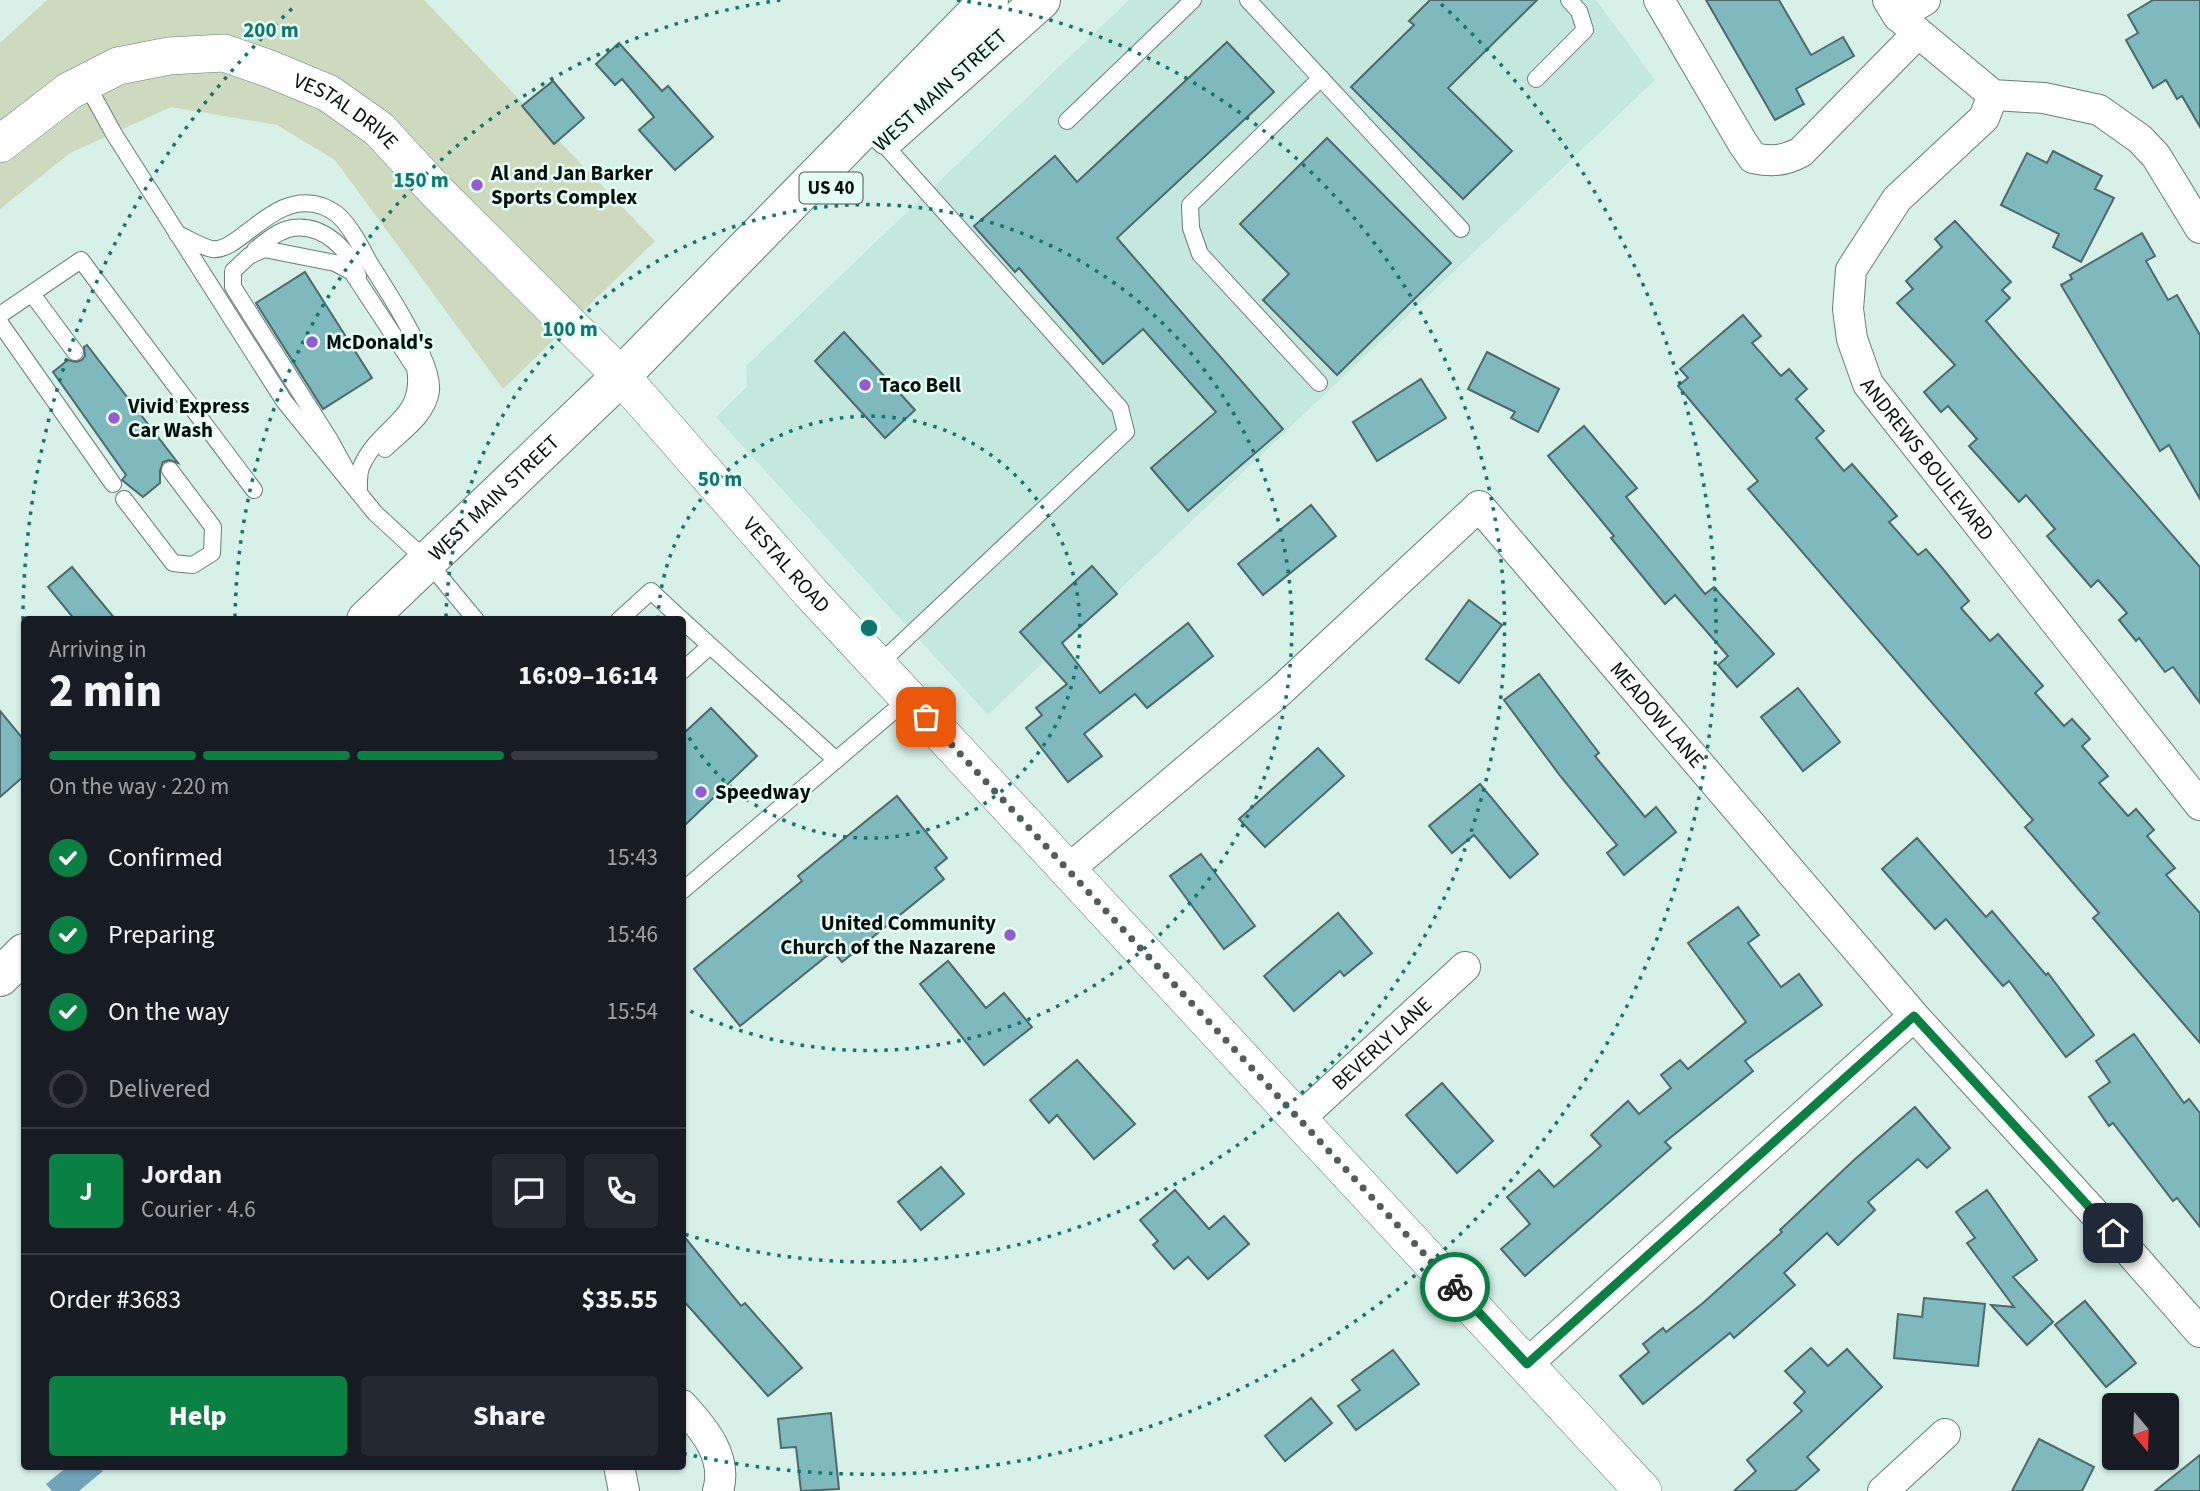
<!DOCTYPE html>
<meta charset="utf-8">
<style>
:root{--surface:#171b24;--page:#242831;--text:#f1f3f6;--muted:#9ea1a6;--line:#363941;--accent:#0b8043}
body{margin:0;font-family:"Source Sans 3",sans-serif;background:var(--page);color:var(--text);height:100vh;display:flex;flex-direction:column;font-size:26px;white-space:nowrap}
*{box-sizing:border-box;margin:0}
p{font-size:23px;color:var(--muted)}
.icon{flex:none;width:38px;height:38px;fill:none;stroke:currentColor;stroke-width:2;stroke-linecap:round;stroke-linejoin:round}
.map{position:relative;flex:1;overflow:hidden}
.drawer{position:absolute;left:21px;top:616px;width:665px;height:854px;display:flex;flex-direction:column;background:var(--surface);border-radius:7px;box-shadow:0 2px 5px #0004}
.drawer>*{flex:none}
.needle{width:46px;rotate:161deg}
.buttons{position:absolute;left:2102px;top:1393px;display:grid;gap:14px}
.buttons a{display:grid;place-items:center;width:77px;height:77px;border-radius:7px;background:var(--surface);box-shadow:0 2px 5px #0004;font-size:35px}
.pin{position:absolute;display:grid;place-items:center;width:60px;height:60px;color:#fff;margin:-30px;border-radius:14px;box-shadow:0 4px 10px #0006}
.courier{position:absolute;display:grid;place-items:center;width:70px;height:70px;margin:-35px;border:5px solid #0b8043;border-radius:50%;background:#fff;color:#222;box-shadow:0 2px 9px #0007}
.headline em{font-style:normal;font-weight:800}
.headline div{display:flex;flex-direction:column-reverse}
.headline{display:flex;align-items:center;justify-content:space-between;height:119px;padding:0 28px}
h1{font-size:46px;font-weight:800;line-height:52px}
.bar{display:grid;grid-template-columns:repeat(4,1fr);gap:10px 7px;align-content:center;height:84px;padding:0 28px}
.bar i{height:9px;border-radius:5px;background:var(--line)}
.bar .on{background:var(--accent)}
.bar p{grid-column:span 4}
.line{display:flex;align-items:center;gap:18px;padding:0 28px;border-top:2px solid var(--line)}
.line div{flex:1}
.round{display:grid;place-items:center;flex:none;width:74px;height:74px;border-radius:7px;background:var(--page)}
ol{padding:0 28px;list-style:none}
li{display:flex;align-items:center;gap:21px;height:77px}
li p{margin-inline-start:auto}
li .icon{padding:7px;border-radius:50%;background:var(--accent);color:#fff;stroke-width:4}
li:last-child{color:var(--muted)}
li i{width:38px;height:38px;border:4px solid var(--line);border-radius:50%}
.cta{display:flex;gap:14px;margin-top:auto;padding:14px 28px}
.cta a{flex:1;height:80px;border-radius:7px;background:var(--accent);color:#fff;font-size:28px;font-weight:800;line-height:80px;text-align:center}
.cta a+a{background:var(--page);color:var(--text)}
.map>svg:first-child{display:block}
</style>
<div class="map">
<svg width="2200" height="1491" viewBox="0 0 2200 1491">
<rect width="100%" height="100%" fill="#d7f1e9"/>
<polygon fill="#c5e8de" points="1129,0 1596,0 1655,80 988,715 716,417 747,387 746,366"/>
<polygon fill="#cedabe" points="47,0 424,0 655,241 503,389 335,160 277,125 171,107 70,153 0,209 0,43"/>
<polygon fill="#72a4b9" points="67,1467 99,1467 103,1471 79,1491 52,1491 46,1484"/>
<g fill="#7db9bd" stroke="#50686a" stroke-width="2">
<polygon points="1430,0 1537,0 1448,88 1512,151 1463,199 1351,87 1414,25 1409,21"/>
<polygon points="1706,0 1779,0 1811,55 1843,37 1854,56 1796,89 1804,104 1775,120"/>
<polygon points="2153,0 2200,0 2200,127 2182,96 2177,99 2166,80 2153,88 2126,40 2138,33 2128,15"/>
<polygon points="1227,42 1274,92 1117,238 1283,429 1188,511 1151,468 1216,412 1143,329 1103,364 1019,268 1015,272 974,226 1055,156 1077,182"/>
<polygon points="619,43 662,91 668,86 713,137 675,170 639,130 654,117 622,79 615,85 596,64"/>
<polygon points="553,81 584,118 554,144 522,106"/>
<polygon points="1327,138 1451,263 1337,375 1263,300 1289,274 1240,224"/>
<polygon points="2053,151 2102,176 2095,189 2114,198 2081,262 2053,247 2059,234 2001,205 2027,153 2047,163"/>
<polygon points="1955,221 2011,282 2002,290 2010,298 1986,321 2200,567 2200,703 2173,667 2165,672 2139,638 2136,641 2119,620 2127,613 2098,580 2091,587 2047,536 2055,529 2026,495 2019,502 1969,446 1977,439 1948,406 1941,412 1924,392 1955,365 1897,303 1913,289 1906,281 1942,247 1935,239"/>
<polygon points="2142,233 2155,256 2146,261 2168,300 2177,295 2200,335 2200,499 2169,445 2160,451 2061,285 2072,279 2070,275"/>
<polygon points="305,272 372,378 323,409 256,303"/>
<polygon points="1743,315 1761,336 1752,343 1781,376 1789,369 1807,389 1796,399 1824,431 1816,438 1844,471 1852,464 1879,495 1897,516 1889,522 1918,555 1926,549 1943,569 1969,601 1961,608 1990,641 1998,634 2043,686 2035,693 2064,726 2072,719 2090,739 2082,746 2108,776 2099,783 2128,816 2136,809 2154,830 2147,836 2175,868 2166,875 2200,913 2200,1043 2093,918 2099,913 2025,827 2033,820 1748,489 1758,481 1678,386 1688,378 1680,369"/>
<polygon points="844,332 915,410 885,438 815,361"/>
<polygon points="87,345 178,463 169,460 163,462 160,471 160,483 143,497 122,480 126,475 53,372 68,360 76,362 82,360 85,356 84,347"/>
<polygon points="1487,352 1559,389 1538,432 1511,418 1515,412 1468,389"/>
<polygon points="1421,379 1446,418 1377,461 1353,422"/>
<polygon points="1584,426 1637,488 1626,497 1705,594 1714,587 1774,654 1737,687 1718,665 1728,656 1675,595 1665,604 1611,538 1614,536 1548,456"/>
<polygon points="1311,505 1336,536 1263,595 1238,564"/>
<polygon points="1092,566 1117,594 1062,643 1100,693 1188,623 1213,656 1147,708 1135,694 1084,734 1102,756 1068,782 1026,728 1042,715 1036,708 1067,684 1020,632"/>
<polygon points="72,567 116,620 75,620 48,587"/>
<polygon points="1469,600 1502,625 1459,683 1426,659"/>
<polygon points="1539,674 1599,753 1595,756 1645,817 1656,807 1676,832 1624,875 1607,853 1617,845 1561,777 1504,700"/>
<polygon points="1798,688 1840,742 1803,771 1761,717"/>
<polygon points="711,708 757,756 682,828 682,735"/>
<polygon points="0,711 24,740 24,776 0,797"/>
<polygon points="1318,748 1344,776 1265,847 1239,819"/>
<polygon points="1480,784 1538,854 1510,878 1474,835 1452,853 1429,826"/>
<polygon points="897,796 947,858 935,868 944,879 842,962 833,951 740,1026 694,969 802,881 798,876"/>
<polygon points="1917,838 1986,917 1992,911 2046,975 2048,973 2094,1035 2066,1057 2009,981 2003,986 1946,919 1935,929 1882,869"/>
<polygon points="1201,854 1255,926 1224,949 1170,876"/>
<polygon points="1738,907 1759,935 1748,943 1781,987 1799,974 1822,1005 1745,1061 1753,1071 1665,1142 1671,1148 1525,1276 1501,1249 1530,1224 1507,1197 1539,1170 1554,1187 1601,1146 1591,1135 1628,1101 1639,1114 1671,1088 1661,1075 1680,1060 1688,1069 1746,1022 1688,943"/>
<polygon points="1338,913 1372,953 1344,976 1340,971 1294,1011 1264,976"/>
<polygon points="948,961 986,1008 1004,993 1032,1027 984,1065 920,984"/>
<polygon points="2134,1034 2184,1103 2189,1099 2200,1113 2200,1227 2177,1198 2173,1201 2113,1123 2109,1126 2089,1097 2110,1082 2096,1061"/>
<polygon points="1077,1060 1135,1124 1094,1159 1057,1115 1049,1123 1030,1100"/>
<polygon points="1442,1083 1493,1141 1457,1173 1406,1115"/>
<polygon points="1915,1107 1950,1148 1927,1168 1918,1159 1868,1202 1875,1210 1838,1245 1827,1233 1784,1273 1795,1285 1734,1338 1730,1333 1643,1404 1620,1376 1649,1352 1643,1344 1663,1328 1666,1332 1703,1303 1782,1232 1780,1230 1854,1160"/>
<polygon points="941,1167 964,1194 921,1230 898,1202"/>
<polygon points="1175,1190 1209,1229 1224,1216 1249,1244 1208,1279 1188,1257 1174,1269 1153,1245 1158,1241 1140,1220"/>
<polygon points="1987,1190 2037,1260 2013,1277 2053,1322 2027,1345 1991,1305 2014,1307 1967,1243 1975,1238 1956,1212"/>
<polygon points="682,1234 741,1306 745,1303 802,1368 768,1396 682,1299"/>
<polygon points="1924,1298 1985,1304 1978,1366 1894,1358 1898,1314 1922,1317"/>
<polygon points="2085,1301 2136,1363 2106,1387 2055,1325"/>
<polygon points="1811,1348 1828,1366 1847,1349 1882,1387 1807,1457 1819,1470 1795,1491 1734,1491 1756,1471 1747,1460 1802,1411 1794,1403 1805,1392 1785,1371"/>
<polygon points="1393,1350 1419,1384 1356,1430 1338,1406 1360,1390 1352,1380"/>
<polygon points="1311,1398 1332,1423 1285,1461 1265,1436"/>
<polygon points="831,1413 839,1489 801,1491 796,1447 781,1448 778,1419"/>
<polygon points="2039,1439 2094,1467 2082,1491 2012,1491"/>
<polygon points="2200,1455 2200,1491 2155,1491"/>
</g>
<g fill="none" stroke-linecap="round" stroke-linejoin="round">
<defs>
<g id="service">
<polyline points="1248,0 1461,229"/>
<polyline points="1536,79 1585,30 1579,11 1569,0"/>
<polyline points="86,83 114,134 284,401 375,513 427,561 476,620"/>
<polyline points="1067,121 1193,0"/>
<path d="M177,234C188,238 201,247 212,249C240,253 274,189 322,206C327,208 336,213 340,217C352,229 361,247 369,262C388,292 408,323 422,355C427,366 432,379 431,391C427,417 402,432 385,449"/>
<path d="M264,249L335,263L352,272L415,368C424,419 380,425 362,465C358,473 359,484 359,493L330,440L233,287V271L249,256Z"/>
<path d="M255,250C266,241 279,230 293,228C323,224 349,249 358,276"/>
<polyline points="32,294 75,352"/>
<polyline points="0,315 81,260 254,490"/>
<polyline points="0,323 113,484"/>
<polyline points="1319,383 1200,254 1191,228 1190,205 1321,78"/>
<polyline points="124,499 173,563 193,565 212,553 213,527 170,470"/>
<polyline points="619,620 651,591 682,620"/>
<polyline points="682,620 836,760"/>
<polyline points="878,665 1126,432 1120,408 882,142"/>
<polyline points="682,671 710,646"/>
<polyline points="682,891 909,698"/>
</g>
<g id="minor">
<path d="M1659,0L1742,142L1753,158C1772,162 1784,161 1801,152L1918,33"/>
<polyline points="1888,0 1898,16 1993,95 2044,98 2099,110 2140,139 2156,156 2200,228"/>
<polyline points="1898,16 1925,0"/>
<path id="s1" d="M1993,95L1984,118L1897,199L1851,270L1848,309L1852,339L1868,384L2200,805"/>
<path id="s2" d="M1069,869L1279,692L1479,506L1914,1016L2128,1250L2200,1332"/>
<path id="s3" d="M1299,1119L1465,967"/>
<polyline points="1527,1364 1914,1016"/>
<path d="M682,1405C704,1429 728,1457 718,1491"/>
<polyline points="619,1466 624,1491"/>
<polyline points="1883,1491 1945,1434"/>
</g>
<g id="tertiary">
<path id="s4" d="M0,144L69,91L118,66L169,56L224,53L270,69L328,93L379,129L436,191L621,376L810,592L1643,1491"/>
</g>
<g id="primary">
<polyline points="888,136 1041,0"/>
<path id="s5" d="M366,620L621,376L989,0"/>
<polyline points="0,977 24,953"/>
</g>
</defs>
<use href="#service" stroke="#677e78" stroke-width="18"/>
<use href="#minor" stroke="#677e78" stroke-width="32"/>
<use href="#tertiary" stroke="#677e78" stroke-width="38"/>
<use href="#primary" stroke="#677e78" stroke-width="40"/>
<use href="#service" stroke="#fff" stroke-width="16"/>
<use href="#minor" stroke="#fff" stroke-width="30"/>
<use href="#tertiary" stroke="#fff" stroke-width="37"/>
<use href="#primary" stroke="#fff" stroke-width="38"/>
</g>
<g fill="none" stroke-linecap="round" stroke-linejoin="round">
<polyline stroke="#505e5a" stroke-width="7" stroke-dasharray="0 12.6" points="926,717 1455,1287"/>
<polyline stroke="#0b8043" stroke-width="9" points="1455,1287 1527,1364 1914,1016 2113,1233"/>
</g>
<g fill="none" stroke="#0f766e" stroke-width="3.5" stroke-dasharray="3.5 7">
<path d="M658 619A211 211 0 1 1 683 727"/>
<path d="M446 617A423 423 0 1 1 684 1008"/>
<path d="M235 617A634 634 0 0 1 781 0M957 0A634 634 0 1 1 684 1234"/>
<path d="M24 672A846 846 0 0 1 297 4M1441 4A846 846 0 0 1 686 1454"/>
</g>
<g fill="#945cd4" stroke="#e4fef6" stroke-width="2.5">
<circle cx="477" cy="185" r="7"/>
<circle cx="312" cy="342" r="7"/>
<circle cx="865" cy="385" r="7"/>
<circle cx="114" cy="418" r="7"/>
<circle cx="701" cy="792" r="7"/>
<circle cx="1010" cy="935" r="7"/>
</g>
<g text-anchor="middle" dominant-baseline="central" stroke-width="5" stroke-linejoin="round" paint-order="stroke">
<rect fill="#e4fef6" stroke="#495753" stroke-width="2" x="799.5" y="172.5" width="63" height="31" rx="5"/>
<g font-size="19" font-weight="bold" fill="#070f0d">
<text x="831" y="188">US 40</text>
</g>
<g font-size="21" fill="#070f0d" stroke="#e4fef6">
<text transform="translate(940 90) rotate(-42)">WEST MAIN STREET</text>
<text stroke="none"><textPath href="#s4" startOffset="385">VESTAL DRIVE</textPath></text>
<text stroke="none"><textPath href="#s1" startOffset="441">ANDREWS BOULEVARD</textPath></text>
<text stroke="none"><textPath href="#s5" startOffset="177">WEST MAIN STREET</textPath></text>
<text stroke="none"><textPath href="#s4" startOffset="1020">VESTAL ROAD</textPath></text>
<text stroke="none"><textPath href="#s2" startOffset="822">MEADOW LANE</textPath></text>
<text stroke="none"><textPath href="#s3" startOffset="112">BEVERLY LANE</textPath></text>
</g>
<g font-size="21" font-weight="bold" fill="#070f0d" stroke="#e4fef6" text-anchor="start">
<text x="491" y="173">Al and Jan Barker<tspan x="491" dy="24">Sports Complex</tspan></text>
<text x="326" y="342">McDonald's</text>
<text x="879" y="385">Taco Bell</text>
<text x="128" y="406">Vivid Express<tspan x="128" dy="24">Car Wash</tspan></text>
<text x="715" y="792">Speedway</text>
<text x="996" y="923" text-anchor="end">United Community<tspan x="996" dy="24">Church of the Nazarene</tspan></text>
</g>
</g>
<circle cx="869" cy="628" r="10" fill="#0f766e" stroke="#e4fef6" stroke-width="3.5"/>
<g font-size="21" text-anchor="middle" font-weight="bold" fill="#0f766e" stroke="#e4fef6" stroke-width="5" stroke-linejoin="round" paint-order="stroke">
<text x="271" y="37">200 m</text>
<text x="421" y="187">150 m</text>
<text x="570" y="336">100 m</text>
<text x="720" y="486">50 m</text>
</g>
</svg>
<div class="buttons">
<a><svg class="needle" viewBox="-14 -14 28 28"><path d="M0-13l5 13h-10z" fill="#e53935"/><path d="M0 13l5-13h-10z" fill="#9ea1a6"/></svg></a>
</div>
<div class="pin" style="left:926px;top:717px;background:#ea580c"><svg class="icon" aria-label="bag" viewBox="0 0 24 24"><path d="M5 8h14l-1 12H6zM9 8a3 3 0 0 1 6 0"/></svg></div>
<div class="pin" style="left:2113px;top:1233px;background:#1f2937"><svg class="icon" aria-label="home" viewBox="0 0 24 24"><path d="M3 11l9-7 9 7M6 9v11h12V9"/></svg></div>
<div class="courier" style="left:1455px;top:1287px"><svg class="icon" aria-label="bike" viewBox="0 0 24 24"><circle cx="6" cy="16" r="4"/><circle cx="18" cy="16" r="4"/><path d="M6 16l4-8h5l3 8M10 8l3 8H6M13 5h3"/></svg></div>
<section class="drawer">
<div class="headline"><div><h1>2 min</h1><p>Arriving in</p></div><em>16:09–16:14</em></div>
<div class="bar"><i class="on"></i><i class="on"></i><i class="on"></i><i></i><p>On the way · 220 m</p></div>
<ol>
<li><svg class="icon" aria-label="check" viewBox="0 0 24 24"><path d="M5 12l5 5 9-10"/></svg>Confirmed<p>15:43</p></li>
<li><svg class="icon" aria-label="check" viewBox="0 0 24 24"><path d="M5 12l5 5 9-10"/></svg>Preparing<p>15:46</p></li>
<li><svg class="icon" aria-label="check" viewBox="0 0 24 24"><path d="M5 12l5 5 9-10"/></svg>On the way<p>15:54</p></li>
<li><i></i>Delivered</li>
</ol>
<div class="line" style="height:126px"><b class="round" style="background:var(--accent);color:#fff">J</b><div><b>Jordan</b><p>Courier · 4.6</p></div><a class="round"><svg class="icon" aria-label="chat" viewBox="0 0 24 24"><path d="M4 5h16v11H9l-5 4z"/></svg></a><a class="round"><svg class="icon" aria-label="phone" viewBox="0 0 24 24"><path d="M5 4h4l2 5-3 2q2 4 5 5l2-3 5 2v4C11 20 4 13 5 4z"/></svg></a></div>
<div class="line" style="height:91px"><div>Order #3683</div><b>$35.55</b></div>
<div class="cta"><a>Help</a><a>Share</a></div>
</section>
</div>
